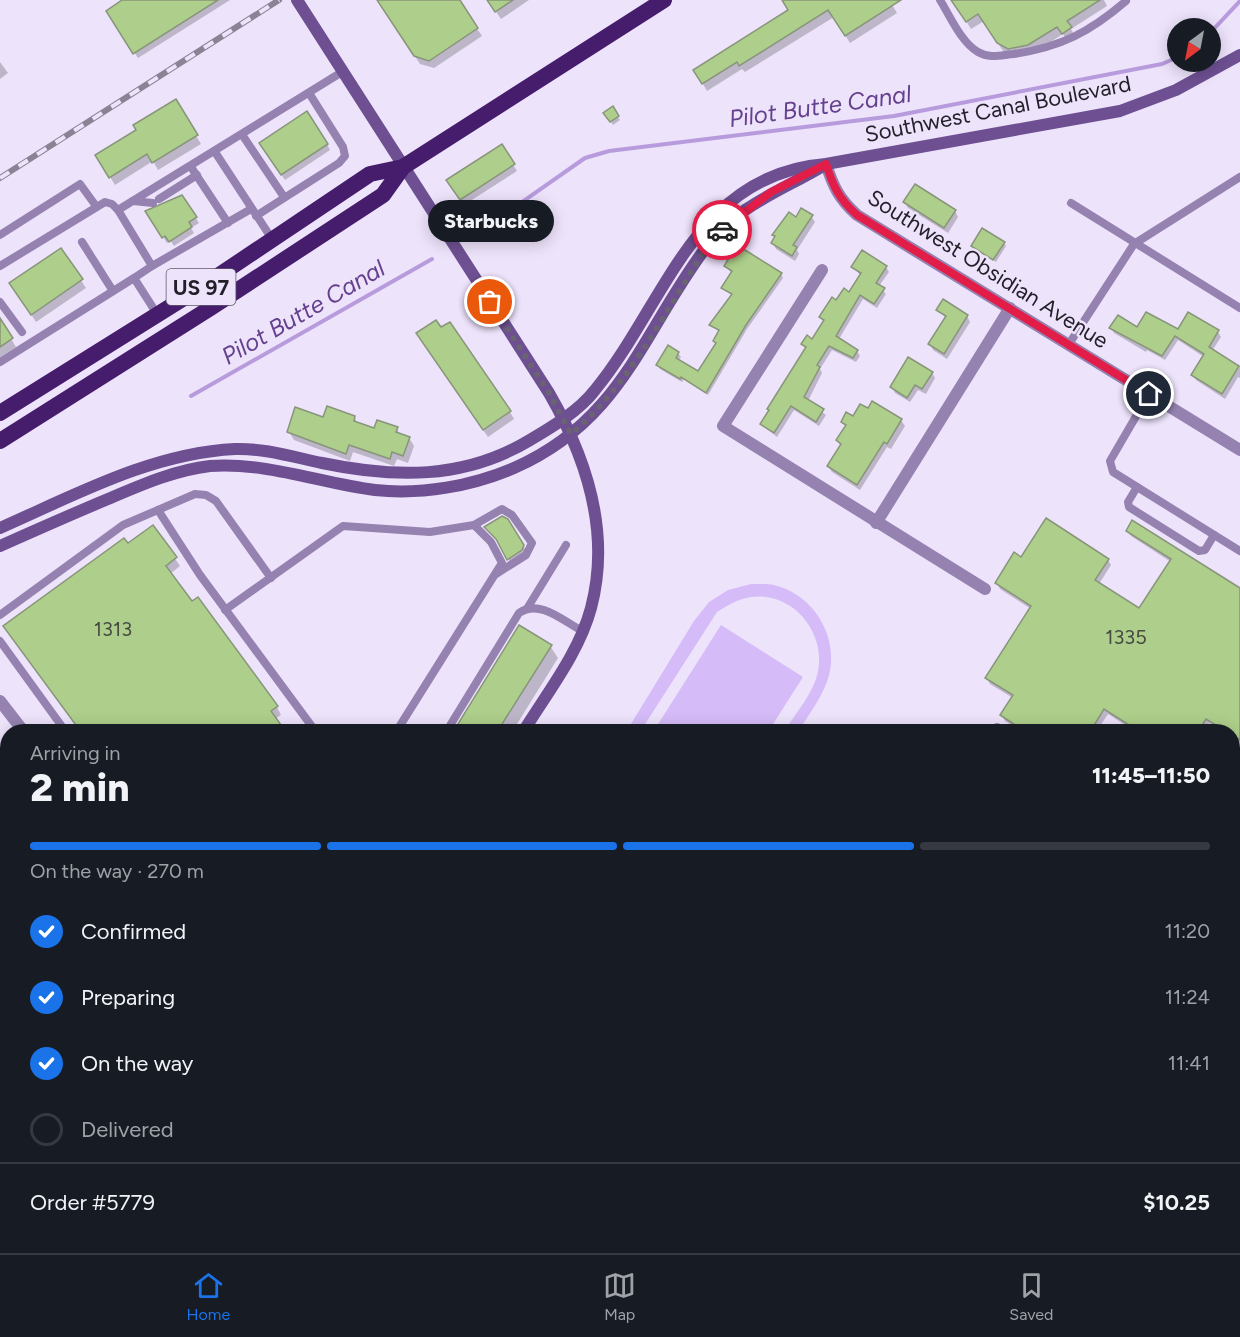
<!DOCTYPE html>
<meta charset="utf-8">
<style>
:root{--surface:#171b24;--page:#242831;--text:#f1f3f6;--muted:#9ea1a6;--line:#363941;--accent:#1a73e8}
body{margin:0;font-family:Figtree,sans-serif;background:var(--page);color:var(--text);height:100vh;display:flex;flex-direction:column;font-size:22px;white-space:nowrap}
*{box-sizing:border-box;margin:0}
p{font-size:20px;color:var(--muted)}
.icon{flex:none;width:33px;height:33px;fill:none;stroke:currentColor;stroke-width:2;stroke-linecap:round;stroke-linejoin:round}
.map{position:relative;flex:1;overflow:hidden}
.drawer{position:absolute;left:0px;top:724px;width:1240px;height:530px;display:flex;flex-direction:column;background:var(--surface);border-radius:24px 24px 0 0;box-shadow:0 3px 15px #0003}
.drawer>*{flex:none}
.needle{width:39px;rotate:212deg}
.controls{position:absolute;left:1167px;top:18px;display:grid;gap:12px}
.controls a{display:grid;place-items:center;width:54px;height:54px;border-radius:50%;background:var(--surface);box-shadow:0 3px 15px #0003;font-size:30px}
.pin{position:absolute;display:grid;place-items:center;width:51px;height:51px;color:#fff;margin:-26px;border:3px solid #fff;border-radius:50%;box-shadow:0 2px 6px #0007}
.courier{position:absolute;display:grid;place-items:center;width:60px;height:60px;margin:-30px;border:4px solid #e11d48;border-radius:50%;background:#fff;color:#222;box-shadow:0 2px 8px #0007}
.bubble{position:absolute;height:42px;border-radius:21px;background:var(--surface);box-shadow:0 3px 15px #0003;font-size:20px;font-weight:800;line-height:42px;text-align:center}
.head em{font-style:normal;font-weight:800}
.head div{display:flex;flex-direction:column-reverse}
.head{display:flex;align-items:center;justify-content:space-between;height:102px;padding:0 30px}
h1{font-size:39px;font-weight:800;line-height:45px}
.bar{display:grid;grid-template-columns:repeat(4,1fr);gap:9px 6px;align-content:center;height:72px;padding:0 30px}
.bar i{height:8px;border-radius:4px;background:var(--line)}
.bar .active{background:var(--accent)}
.bar p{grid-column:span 4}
.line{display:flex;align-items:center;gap:15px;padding:0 30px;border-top:2px solid var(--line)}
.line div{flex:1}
ol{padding:0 30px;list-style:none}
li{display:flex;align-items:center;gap:18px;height:66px}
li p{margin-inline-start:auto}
li .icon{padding:6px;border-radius:50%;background:var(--accent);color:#fff;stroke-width:4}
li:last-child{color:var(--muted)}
li i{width:33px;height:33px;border:3px solid var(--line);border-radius:50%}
.dock{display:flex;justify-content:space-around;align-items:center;height:84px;border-top:2px solid var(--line);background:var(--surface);font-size:16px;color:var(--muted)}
.dock a{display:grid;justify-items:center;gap:3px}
.dock .active{color:var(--accent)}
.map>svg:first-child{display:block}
</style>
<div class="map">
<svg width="1240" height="1253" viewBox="0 0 1240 1253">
<rect width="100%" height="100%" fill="#ede3fb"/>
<g fill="#d5bcf8">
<path d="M751,584C758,584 767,584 774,585C813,594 839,636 829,675C824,695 809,714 798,732H784C795,714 814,693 818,671C826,632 792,591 751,597C738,599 728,605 717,612L640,732H626L694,621L709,602L728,590Z"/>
<polygon points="721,625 803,677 768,732 653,732"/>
</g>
<g fill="#0003">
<polygon points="125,0 230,0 138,58 108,11"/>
<polygon points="378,0 458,0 482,36 434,68 420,64"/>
<polygon points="488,0 529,0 501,19"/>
<polygon points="783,0 889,0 897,13 850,43 834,17 745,72 742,69 707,91 695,70 790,11"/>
<polygon points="953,0 1104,0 1107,6 1071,29 1075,36 1067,41 1063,34 1033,53 1013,56 1003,51 984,21 971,29"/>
<polygon points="0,62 8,73 0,79"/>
<polygon points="175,101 201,144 158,170 153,161 115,185 97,156 138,131"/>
<polygon points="612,109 620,120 613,125 605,113"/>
<polygon points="327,144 330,150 285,180 264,149"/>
<polygon points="501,146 517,171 464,205 448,180"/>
<polygon points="182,196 199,223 191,228 194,233 174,246 170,240 167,243 150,217"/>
<polygon points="905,203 955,211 958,217 948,233 908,208"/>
<polygon points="811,216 815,222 797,250 799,254 795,261 776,249 773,243 776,238 774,235 796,219"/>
<polygon points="1004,243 1006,246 996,262 973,246"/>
<polygon points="61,250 86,288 36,322 16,291"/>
<polygon points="725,266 781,274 783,278 747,329 708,395 684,379 682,382 660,369 658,365 678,353 681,357 678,361 698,373 717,345 714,341 720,332 711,325 733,296 723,288 732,273"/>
<polygon points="853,267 886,267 889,272 879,286 886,294 877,308 863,299 839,339 857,351 860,356 856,362 832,350 820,369 822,373 808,401 826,415 819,426 794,410 777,437 761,424 806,350 803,344 813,341 824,323 821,317 849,294 861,276"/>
<polygon points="938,310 967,316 970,322 947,359 933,350 930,344 946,318"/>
<polygon points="0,321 16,347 0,357"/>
<polygon points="1111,328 1218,332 1221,337 1212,351 1240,366 1240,378 1238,377 1225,399 1196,380 1193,375 1204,357 1178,340 1165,360 1147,350 1146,352 1114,333"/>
<polygon points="422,341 510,412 514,419 488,437"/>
<polygon points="932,373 935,378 926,394 918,390 910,402 895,393 892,387"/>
<polygon points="354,417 358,424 375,430 397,429 400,435 409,438 414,446 408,463 397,459 394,466 353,452 350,461 294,440 289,432 324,419"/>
<polygon points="854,418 901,420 905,426 891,449 887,447 860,490 832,472 828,466 841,446 837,440 846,427 842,422"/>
<polygon points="507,521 527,552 511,564 501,544 486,527"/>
<polygon points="153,527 180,566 170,574 277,707 281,715 275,719 284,732 82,732 128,545"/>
<polygon points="1127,531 1240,590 1240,743 1233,738 1233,732 1223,732 1210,723 1204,732 1136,732 1108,714 1096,732 1022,732 1005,721 1002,715 1013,698 990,684 987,678 1031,609 1000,589 997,583 1022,559 1108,560 1111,565 1099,584 1140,610 1171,562 1131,536"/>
<polygon points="550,646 558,658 512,732 454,732"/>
<polygon points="0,897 8,901 8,1076 0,1088"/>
<polygon points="1233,1063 1237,1067 1233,1073"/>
<polygon points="1240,1148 1240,1169 1233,1162"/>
<polygon points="0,1159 8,1198 0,1200"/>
<polygon points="72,1246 152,1246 152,1247 148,1253 68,1253"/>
<polygon points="249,1246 259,1253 244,1253"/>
<polygon points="344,1246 400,1246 396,1253 346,1253"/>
<polygon points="459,1246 482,1246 478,1253 455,1253"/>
<polygon points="508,1246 520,1246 523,1251 521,1253 505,1253"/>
<polygon points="549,1246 610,1246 606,1253 559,1253"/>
<polygon points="1182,1246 1233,1246 1237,1253 1182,1253"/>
</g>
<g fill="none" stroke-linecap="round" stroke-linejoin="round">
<g stroke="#b79bdd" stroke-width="4">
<polyline points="1210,33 1240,1"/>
<polyline points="485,228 585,158 609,151 894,116 1162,64 1178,57"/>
<polyline points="191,396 432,259"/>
</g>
</g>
<g fill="#aecf8b" stroke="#88957a" stroke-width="1.5">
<polygon points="122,0 218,0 133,54 106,11"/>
<polygon points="377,0 460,0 478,28 429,61 414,56"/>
<polygon points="487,0 513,0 495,12"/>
<polygon points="782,0 901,0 845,36 828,10 739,66 737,62 702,84 693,70 788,10"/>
<polygon points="951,0 1100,0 1067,21 1072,27 1062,34 1057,27 1028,45 1008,49 997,43 978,14 966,22"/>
<polygon points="176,99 198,135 152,163 147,154 109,178 95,155 136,130 133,125"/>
<polygon points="613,106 619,116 610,122 603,113"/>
<polygon points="307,111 328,144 281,175 259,143"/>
<polygon points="502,144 515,164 460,200 446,180"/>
<polygon points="915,184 956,210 944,228 903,202"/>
<polygon points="182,195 197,217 189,222 192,227 169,242 165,236 162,238 145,211"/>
<polygon points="801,208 813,215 793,245 797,247 792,256 771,243 775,236 772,235 789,212 796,217"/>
<polygon points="982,228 1005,242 993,260 971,246"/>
<polygon points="737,245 782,273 746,325 706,393 681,377 680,379 656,365 668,345 679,352 676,358 698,371 716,343 713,341 719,330 709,325 732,294 721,288 732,271 724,266"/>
<polygon points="61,248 83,279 31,315 9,283"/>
<polygon points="862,250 887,266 876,283 885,288 874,304 860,295 836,336 858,350 853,358 829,346 817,365 820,367 804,397 824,409 816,422 791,406 774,433 760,424 769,410 767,409 806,347 801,344 807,335 812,339 824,320 819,317 832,297 836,300 844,288 849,292 861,273 851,267"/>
<polygon points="943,299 968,315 944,354 928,344 946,316 936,310"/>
<polygon points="1146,312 1178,329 1188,312 1219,330 1209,347 1239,366 1222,394 1191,375 1204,354 1175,336 1162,356 1109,328 1118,315 1137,327"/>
<polygon points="0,318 13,338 0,347"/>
<polygon points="436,320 441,327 450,322 511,411 483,430 416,333"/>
<polygon points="908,357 933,372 922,389 915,385 907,398 890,387"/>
<polygon points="872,401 902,419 887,444 884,442 857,485 827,466 841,444 836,440 846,425 841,422 846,412 853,416 860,404 868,408"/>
<polygon points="327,406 355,416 354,421 374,428 377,420 398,427 396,432 410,437 403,456 392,452 390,459 349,445 346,454 287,432 295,407 323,417"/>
<polygon points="502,516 508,519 524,545 522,550 507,560 496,539 484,527"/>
<polygon points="1046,518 1109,559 1095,580 1139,608 1171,559 1126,531 1132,520 1240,588 1240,740 1233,736 1233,732 1227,732 1206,719 1198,732 1140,732 1104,709 1090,732 1026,732 1000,715 1013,695 985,678 1031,606 995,583 1014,552 1021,557"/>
<polygon points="153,525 177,557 166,566 192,601 198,597 278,706 271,711 286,732 81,732 3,626 124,538 128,543"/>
<polygon points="519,625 552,645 497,732 453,732"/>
</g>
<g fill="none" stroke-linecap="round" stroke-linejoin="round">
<g stroke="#9582b0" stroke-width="8">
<path d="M940,0C950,16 961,42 978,52C990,59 1001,55 1014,54C1061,47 1090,32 1126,1"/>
<polyline points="243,136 284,197"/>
<polyline points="215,152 272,239"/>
<polyline points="191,167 228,223"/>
<polyline points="159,199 197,175"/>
<polyline points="133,201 153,203"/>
<polyline points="1071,203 1240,308"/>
<polyline points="256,216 339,163 345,156 343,147 309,93"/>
<polyline points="0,235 80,184 96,206"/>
<polyline points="82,242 113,291"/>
<polyline points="0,266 105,202 112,204 118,210"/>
<polyline points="152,266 251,209"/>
<polyline points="0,302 22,332"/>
<polyline points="157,314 134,278 152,266 118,210 342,72"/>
<polyline points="1069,344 1134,244 1240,177"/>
<polyline points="0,362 134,278"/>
<polyline points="1149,394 1110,461 1113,472 1240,551"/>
<polyline points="1137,487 1128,502 1129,507 1199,551 1205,550 1214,535"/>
<polyline points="158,510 200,575 316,732"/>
<polyline points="474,525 502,509 512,515 532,543 526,555 496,574"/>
<polyline points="528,607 566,545"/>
<polyline points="225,610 343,526 430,532 474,525 491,542 502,563 396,732"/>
<polyline points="0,615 123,525 195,494 206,495 216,501 271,578"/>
<polyline points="0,641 66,732"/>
<path d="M446,732L519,613C539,599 562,620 582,631"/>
<polyline points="989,732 997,727 1005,732"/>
<polyline points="0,768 8,779"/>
<polyline points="0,812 8,816"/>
<polyline points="0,871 8,876"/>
<polyline points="1233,901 1240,906"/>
<polyline points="1233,1117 1240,1105"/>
<polyline points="0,1122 8,1110"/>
<polyline points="0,1132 8,1137"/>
<polyline points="170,1253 173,1246"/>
<polyline points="317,1253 321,1246"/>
<polyline points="527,1253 531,1246"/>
<polyline points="931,1253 935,1246"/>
<polyline points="1149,1253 1153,1246"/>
</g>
<g stroke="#9582b0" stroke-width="12">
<path d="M826,164C833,186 839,199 857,215L1240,450"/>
<polyline points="822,270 723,426 985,589"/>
<polyline points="876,523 1010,308"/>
<polyline points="1233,927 1240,915"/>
<polyline points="290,1246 300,1253"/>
<polyline points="703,1246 714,1253"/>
<polyline points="1131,1246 1142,1253"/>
<polyline points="425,1253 429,1246"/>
<polyline points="636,1253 640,1246"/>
<polyline points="1032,1253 1036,1246"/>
</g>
<g stroke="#9582b0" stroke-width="12">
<polyline points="0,701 24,732"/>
<polyline points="43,1246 43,1253"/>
</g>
<g stroke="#6e5092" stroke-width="12">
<path d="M297,0L549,393C586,457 611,533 591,608C579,653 547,693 523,732"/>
<path d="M0,528C75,495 152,453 235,449C264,448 293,457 322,463C394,478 464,480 530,440C552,427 579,411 595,390C666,304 694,174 826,164L1120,111L1176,90L1240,55"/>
<path d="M0,546C36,530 72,514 108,499C141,485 175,470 210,466C267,462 320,483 375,490C422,495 472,486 514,468C623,420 642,332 707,246C738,205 781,191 823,166"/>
<polyline points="0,1215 8,1214"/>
<polyline points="215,1253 219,1246"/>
</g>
<g stroke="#461c6c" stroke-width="16">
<polyline points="0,413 200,288 370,174 403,167"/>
<polyline points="0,441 212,307 383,195 403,167 664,0"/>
</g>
<defs>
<polyline id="rail" points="0,178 279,0"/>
</defs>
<use href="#rail" stroke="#8a8394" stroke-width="6"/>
<use href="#rail" stroke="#ede3fb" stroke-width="4" stroke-dasharray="11" stroke-linecap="butt"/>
</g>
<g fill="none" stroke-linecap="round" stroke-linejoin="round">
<path stroke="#6a6472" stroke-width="6" stroke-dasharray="0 10.8" d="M490,302L549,393L571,434C630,384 666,311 707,246L722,230"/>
<path stroke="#e11d48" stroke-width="8" d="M722,230L771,192L826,164C833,186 839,199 857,215L1149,394"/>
</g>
<g text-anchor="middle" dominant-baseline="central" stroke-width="5" stroke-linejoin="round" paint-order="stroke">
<g font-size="20" fill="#464b42">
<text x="113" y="629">1313</text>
<text x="1126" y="637">1335</text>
</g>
<rect fill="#ede3fb" stroke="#605a68" stroke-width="1.5" x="166.5" y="269" width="69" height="36" rx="4.5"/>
<g font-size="21" font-weight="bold" fill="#231f29">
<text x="201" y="287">US 97</text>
</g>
<g font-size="22" fill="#231f29" stroke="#ede3fb">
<text transform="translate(998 109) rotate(-11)">Southwest Canal Boulevard</text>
<text transform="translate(988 269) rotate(32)">Southwest Obsidian Avenue</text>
</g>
<g font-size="24" font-style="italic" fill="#65408e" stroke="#ede3fb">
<text transform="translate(820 106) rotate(-8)">Pilot Butte Canal</text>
<text transform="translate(303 312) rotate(-30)">Pilot Butte Canal</text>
</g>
</g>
</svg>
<div class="controls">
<a><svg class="needle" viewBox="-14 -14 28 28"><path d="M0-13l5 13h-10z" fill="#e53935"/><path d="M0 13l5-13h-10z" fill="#9ea1a6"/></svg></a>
</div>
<div class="pin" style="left:490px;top:302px;background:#ea580c"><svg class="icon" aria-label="bag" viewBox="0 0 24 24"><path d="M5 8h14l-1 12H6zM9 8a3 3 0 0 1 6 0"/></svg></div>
<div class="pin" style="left:1149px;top:394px;background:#1f2937"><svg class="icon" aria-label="home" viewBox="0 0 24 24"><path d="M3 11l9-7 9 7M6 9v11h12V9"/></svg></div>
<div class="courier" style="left:722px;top:230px"><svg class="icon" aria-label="car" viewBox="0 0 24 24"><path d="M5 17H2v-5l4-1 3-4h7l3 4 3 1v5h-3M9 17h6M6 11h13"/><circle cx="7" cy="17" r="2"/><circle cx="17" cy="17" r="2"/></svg></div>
<div class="bubble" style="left:428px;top:200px;width:126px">Starbucks</div>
<section class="drawer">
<div class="head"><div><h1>2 min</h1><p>Arriving in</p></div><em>11:45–11:50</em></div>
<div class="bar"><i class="active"></i><i class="active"></i><i class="active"></i><i></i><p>On the way · 270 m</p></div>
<ol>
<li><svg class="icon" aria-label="check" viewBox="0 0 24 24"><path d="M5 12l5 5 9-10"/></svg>Confirmed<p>11:20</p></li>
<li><svg class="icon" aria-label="check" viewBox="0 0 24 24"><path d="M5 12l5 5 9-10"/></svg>Preparing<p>11:24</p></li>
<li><svg class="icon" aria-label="check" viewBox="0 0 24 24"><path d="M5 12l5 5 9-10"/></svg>On the way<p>11:41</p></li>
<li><i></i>Delivered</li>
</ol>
<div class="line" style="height:78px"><div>Order #5779</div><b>$10.25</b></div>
</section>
</div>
<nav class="dock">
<a class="active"><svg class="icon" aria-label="home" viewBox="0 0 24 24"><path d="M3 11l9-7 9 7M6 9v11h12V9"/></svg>Home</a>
<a><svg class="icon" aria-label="map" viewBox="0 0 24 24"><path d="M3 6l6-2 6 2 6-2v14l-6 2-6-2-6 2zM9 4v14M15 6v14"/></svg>Map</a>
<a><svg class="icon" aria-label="saved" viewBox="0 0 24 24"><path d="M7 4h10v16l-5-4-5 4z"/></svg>Saved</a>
</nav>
